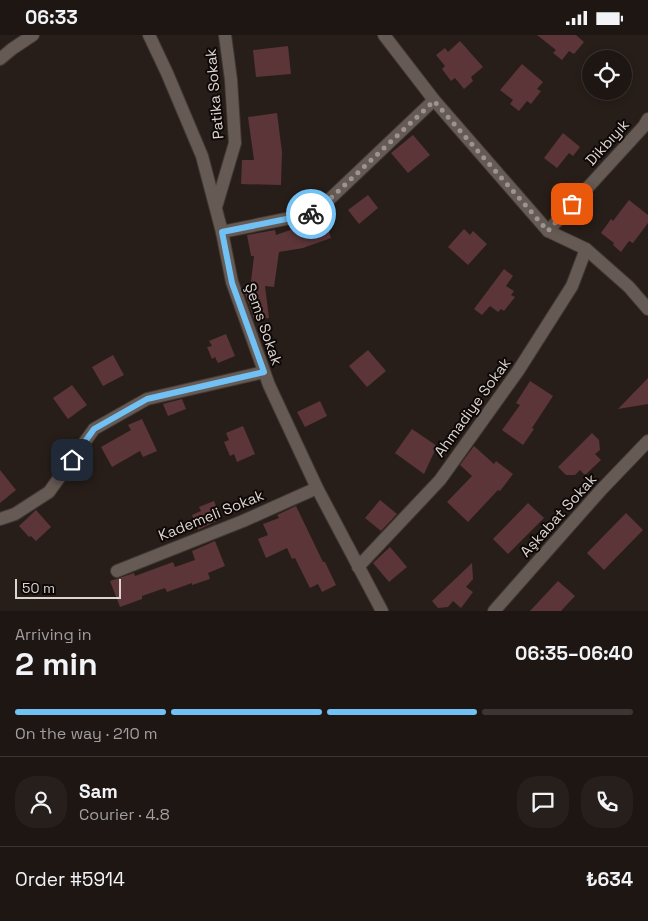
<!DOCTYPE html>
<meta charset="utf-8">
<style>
:root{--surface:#1e1613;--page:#261f1c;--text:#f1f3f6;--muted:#a19fa0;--line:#3c3533;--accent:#72c1f5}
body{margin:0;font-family:"Space Grotesk",sans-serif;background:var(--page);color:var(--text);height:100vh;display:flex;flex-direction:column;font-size:19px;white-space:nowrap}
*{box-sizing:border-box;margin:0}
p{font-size:16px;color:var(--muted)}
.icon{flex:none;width:28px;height:28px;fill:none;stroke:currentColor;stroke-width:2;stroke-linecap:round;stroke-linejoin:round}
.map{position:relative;height:576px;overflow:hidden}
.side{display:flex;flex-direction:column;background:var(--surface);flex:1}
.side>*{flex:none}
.controls{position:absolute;left:582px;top:15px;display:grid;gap:10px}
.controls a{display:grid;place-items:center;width:50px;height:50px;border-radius:50%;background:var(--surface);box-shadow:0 2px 8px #0003,0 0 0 1px var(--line);font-size:25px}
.scale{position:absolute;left:15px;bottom:12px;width:106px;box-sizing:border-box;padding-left:5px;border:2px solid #dcd4d1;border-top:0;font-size:14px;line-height:18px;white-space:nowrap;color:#dcd4d1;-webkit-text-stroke:4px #0e0907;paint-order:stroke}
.pin{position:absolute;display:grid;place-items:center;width:42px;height:42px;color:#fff;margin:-21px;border-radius:10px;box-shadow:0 2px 8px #0006}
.courier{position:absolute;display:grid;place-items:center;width:50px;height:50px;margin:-25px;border:4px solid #72c1f5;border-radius:50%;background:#fff;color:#222;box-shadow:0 1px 6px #0007}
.overview em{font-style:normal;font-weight:800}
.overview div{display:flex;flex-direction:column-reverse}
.overview{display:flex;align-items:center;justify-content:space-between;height:85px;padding:0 15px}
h1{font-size:32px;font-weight:800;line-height:38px}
.bar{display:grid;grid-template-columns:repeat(4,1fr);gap:8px 5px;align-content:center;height:60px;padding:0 15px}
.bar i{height:6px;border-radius:4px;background:var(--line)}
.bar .current{background:var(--accent)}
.bar p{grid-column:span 4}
.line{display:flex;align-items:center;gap:12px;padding:0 15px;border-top:1px solid var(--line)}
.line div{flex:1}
.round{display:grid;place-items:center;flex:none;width:52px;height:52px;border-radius:20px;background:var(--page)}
.status{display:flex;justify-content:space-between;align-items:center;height:35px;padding:0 25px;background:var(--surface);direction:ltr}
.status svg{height:14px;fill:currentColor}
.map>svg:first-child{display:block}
</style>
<div class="status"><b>06:33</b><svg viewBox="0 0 49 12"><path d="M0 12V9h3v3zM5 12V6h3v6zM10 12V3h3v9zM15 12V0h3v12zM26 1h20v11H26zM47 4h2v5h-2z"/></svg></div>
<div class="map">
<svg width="648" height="576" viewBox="0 0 648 576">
<rect width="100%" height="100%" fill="#281e19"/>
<g fill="#5b3538">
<polygon points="537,0 576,0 584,7 574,19 569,16 562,25 553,18 556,15"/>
<polygon points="460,6 483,32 471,42 473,46 464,54 455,43 451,46 442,34 445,31 436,20 445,13 448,17"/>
<polygon points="288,11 291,39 256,42 253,15"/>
<polygon points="522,29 543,47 537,54 541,56 531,69 527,66 519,76 510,69 513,65 500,55"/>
<polygon points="277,78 282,117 281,150 241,149 242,125 254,125 248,82"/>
<polygon points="563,98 580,112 573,121 569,118 557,133 544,123"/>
<polygon points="413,100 430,120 408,138 391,118"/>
<polygon points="368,160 378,173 359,189 348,175"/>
<polygon points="629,165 648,180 648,188 633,208 629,206 621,217 613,210 614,208 601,198 611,184 613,186"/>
<polygon points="324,183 331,203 303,213 279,217 274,252 265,251 269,283 254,284 244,256 250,255 254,221 251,221 247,200 275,195 276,200"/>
<polygon points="464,194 470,200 473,196 487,209 468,230 448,212"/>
<polygon points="504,234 513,241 506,251 514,256 511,260 515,262 504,276 501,274 498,277 490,271 482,280 474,274"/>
<polygon points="226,299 235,321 218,328 215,322 212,324 207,312 212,311 209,306"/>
<polygon points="368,315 386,336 367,352 349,331"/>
<polygon points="113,320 124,340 103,351 92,332"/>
<polygon points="648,343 648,369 618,374"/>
<polygon points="530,346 553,361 532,393 534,394 523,410 502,395 520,370 516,368"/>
<polygon points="72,350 87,370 68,384 53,363"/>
<polygon points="182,364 186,374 168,381 163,369"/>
<polygon points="320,366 327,381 305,392 297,377"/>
<polygon points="142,384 157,416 143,422 140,416 112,432 101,412 131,395 128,390"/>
<polygon points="243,391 255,419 237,427 234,419 230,421 224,407 229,405 226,398"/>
<polygon points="412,394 437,411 424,439 395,418"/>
<polygon points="592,398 599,405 600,415 595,419 601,425 585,440 580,435 575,440 566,440 558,432"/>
<polygon points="474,411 494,429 496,426 513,439 500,456 498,455 468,487 447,467 472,441 460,430"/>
<polygon points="0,435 16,455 0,468"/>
<polygon points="380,465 397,479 381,496 365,483"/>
<polygon points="214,466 221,484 198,495 192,480 201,476 199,472"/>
<polygon points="528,468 544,483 508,519 493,504"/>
<polygon points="296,471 323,527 325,527 336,550 322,557 318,549 310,553 295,523 292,524 287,513 266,523 258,504 268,500 263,489 279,483 277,480"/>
<polygon points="36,475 51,492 36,506 31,501 29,502 19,491"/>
<polygon points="626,478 643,495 604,535 587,518"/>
<polygon points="215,506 225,531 208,538 210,544 192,550 192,548 167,557 165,553 142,561 142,564 120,572 110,546 134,538 135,541 173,527 175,532 195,525 192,516"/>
<polygon points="390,512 407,532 389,547 373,528"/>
<polygon points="472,528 473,544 466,552 473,557 461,573 453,566 448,572 438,573 432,566"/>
<polygon points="558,546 575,561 561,576 530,576"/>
</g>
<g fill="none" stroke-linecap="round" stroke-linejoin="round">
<defs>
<g id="minor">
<polyline points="384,0 434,65 548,196 586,214 629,252 648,274"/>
<polyline points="0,24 12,14 33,0"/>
<polyline points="216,172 235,108 231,45 225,0"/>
<polyline points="548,196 644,91 648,84"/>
<polyline points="222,197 315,178 434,65"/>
<polyline points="0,484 15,479 49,457 94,394 147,364 264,337"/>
<polyline points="358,532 440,445 518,336 572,251 586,214"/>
<polyline points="117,536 243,486 317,453"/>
<polyline points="494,576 601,455 648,406"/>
</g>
<polyline id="tertiary" points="149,0 167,38 202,121 222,197 232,247 269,350 317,453 382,576"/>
</defs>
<use href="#minor" stroke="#423935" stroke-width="14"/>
<use href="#tertiary" stroke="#423935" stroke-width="14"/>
<use href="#minor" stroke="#665a54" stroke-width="12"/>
<use href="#tertiary" stroke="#665a54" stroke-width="12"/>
</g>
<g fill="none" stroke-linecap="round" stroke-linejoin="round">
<polyline stroke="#9d9491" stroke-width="5" stroke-dasharray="0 9" points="311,179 315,178 434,66 548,196 572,169"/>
<polyline stroke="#72c1f5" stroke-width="6" points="72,425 94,394 147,364 264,337 232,248 222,197 311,179"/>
</g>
<g text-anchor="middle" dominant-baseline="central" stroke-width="4" stroke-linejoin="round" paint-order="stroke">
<g font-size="15" fill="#dcd4d1" stroke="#0e0907">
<text transform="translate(214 59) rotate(-95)">Patika Sokak</text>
<text transform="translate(607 107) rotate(-48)">Dikbıyık</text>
<text transform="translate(264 289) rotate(71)">Şems Sokak</text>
<text transform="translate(472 372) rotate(-54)">Ahmadiye Sokak</text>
<text transform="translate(211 480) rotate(-22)">Kademeli Sokak</text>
<text transform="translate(558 480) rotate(-48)">Aşkabat Sokak</text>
</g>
</g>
</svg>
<div class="controls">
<a><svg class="icon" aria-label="locate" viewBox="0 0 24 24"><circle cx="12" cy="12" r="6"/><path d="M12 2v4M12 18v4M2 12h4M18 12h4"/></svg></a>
</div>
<div class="scale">50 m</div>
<div class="pin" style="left:572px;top:169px;background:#ea580c"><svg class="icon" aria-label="bag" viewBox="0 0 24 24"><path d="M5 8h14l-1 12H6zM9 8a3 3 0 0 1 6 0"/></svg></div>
<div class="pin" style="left:72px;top:425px;background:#1f2937"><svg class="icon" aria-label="home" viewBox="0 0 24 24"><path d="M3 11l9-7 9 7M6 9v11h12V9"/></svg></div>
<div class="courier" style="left:311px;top:179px"><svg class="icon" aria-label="bike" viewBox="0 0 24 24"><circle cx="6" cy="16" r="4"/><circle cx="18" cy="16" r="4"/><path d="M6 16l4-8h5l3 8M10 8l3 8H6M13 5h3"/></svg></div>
</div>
<section class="side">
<div class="overview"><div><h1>2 min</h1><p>Arriving in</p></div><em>06:35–06:40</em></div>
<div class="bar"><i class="current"></i><i class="current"></i><i class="current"></i><i></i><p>On the way · 210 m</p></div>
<div class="line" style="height:90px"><a class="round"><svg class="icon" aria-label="person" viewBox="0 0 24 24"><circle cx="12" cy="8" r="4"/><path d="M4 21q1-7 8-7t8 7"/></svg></a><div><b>Sam</b><p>Courier · 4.8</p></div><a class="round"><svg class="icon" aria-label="chat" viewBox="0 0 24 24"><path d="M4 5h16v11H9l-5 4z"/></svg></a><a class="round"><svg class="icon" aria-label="phone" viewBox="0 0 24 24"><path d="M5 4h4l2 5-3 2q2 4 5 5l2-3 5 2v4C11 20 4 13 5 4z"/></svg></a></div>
<div class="line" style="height:65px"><div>Order #5914</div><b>₺634</b></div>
</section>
